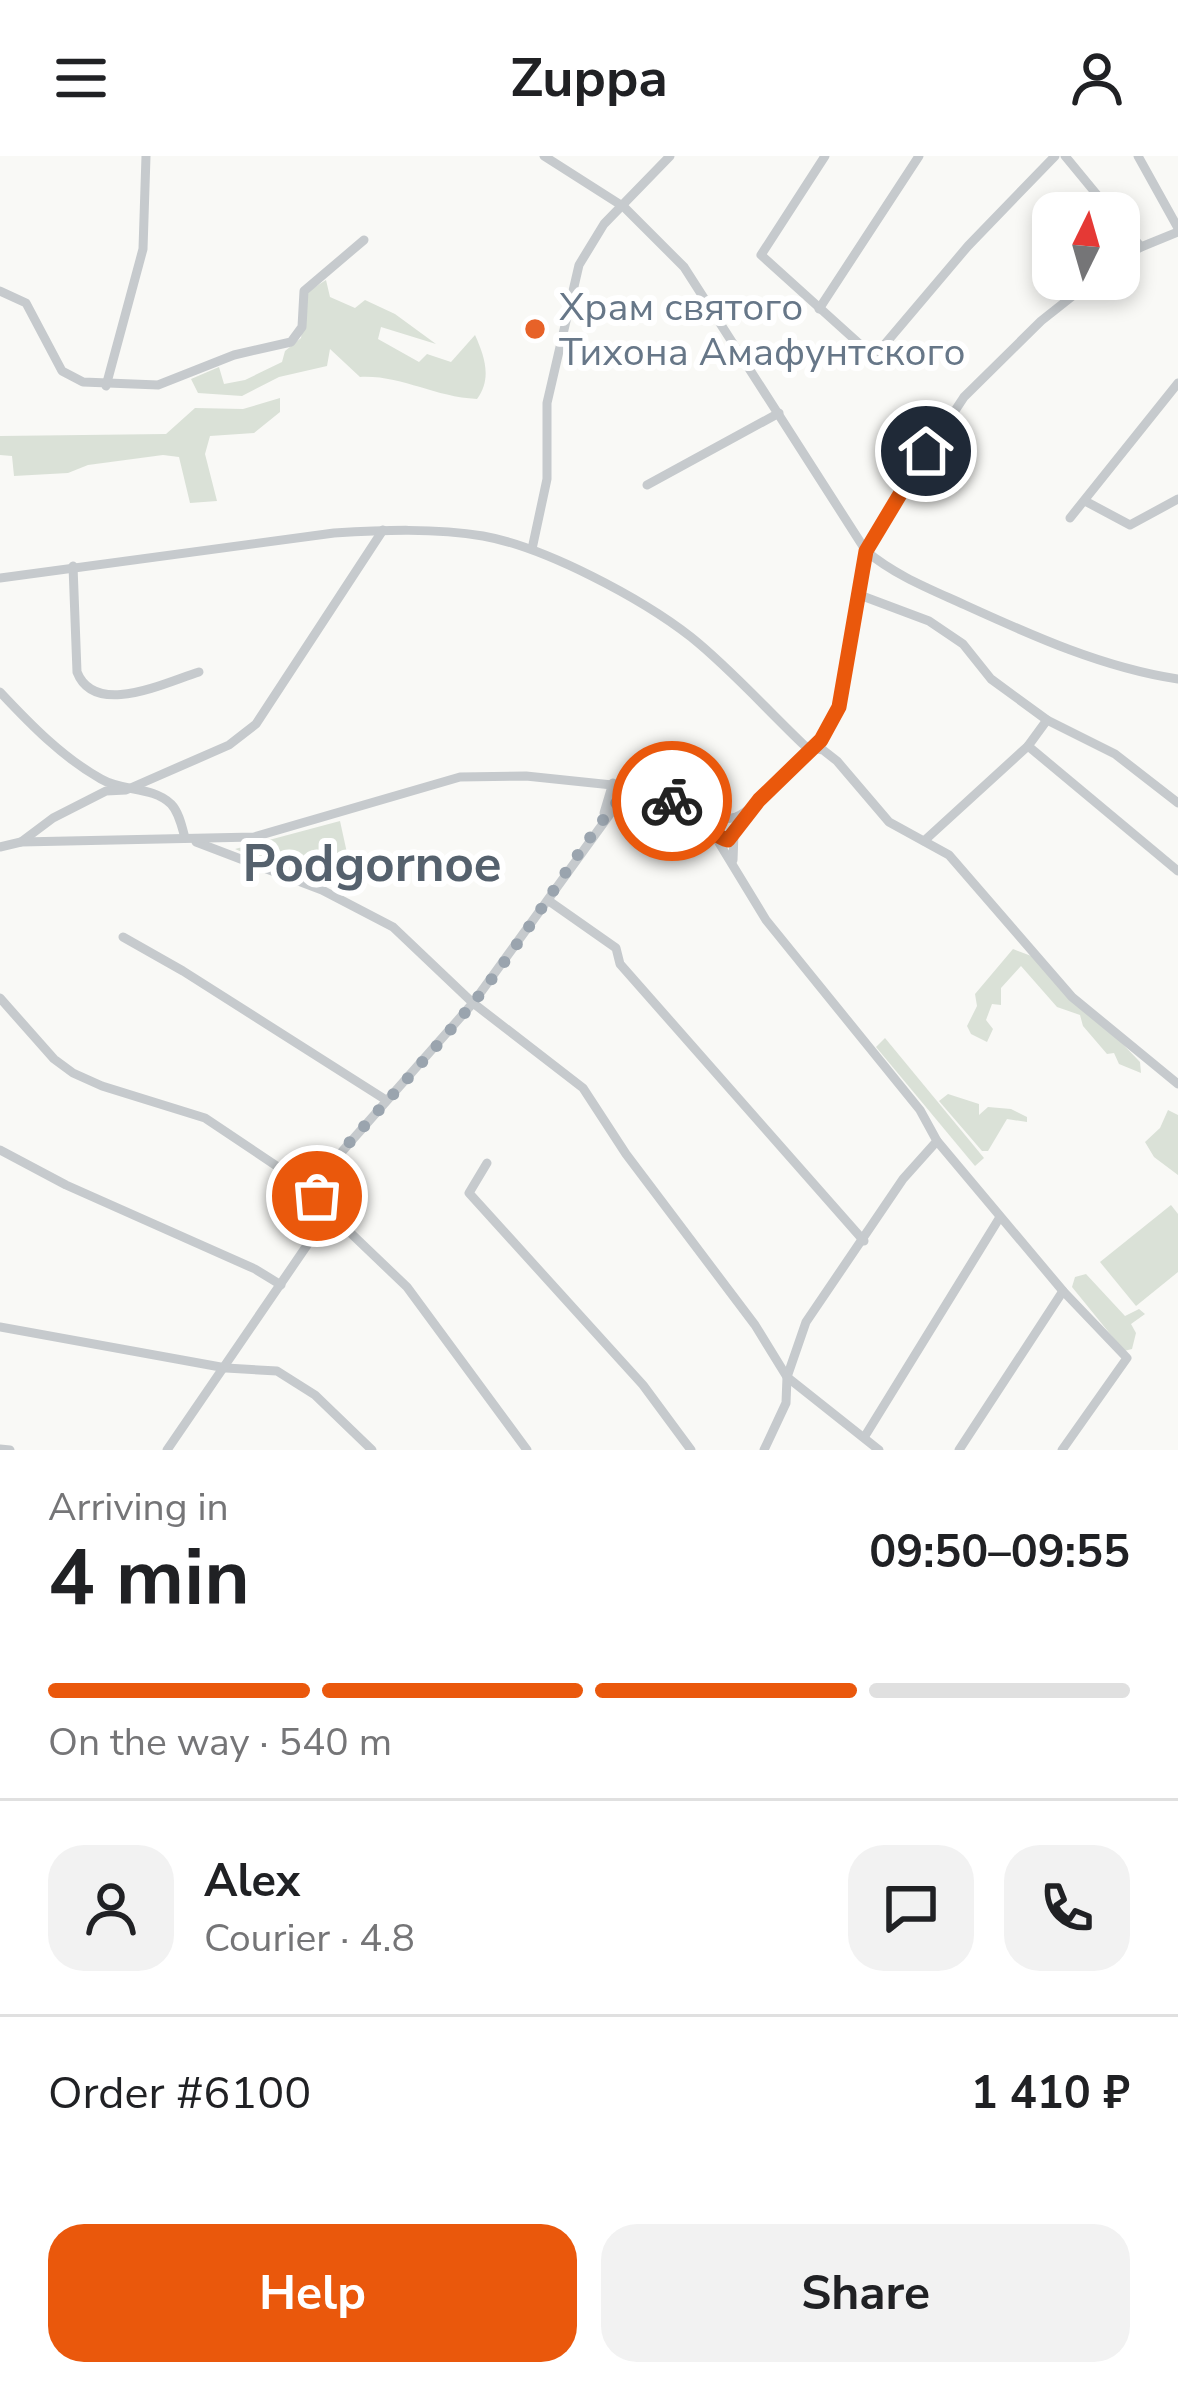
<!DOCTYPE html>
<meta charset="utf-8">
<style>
:root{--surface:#fff;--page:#f2f2f2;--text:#202124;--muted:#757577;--line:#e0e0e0;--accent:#ea580c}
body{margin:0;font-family:"Nunito Sans",sans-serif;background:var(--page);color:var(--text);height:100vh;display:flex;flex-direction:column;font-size:45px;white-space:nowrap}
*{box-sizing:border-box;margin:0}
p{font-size:39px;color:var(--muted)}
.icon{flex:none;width:66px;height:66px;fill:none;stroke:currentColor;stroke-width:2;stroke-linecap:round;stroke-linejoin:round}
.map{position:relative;height:1294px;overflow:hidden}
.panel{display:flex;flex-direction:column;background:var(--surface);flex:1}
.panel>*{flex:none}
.needle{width:78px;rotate:5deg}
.fabs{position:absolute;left:1032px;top:36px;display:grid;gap:24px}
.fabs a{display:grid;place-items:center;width:108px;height:108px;border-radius:24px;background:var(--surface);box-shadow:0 6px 18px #0003;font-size:60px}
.pin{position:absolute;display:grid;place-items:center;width:102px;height:102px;color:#fff;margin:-51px;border:6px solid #fff;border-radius:50%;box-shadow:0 3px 12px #0007}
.courier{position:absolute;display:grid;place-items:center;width:120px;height:120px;margin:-60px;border:9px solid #ea580c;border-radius:50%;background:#fff;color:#222;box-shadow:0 3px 15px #0007}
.summary em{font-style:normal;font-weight:700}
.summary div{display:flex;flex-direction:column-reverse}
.summary{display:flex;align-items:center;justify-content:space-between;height:204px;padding:0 48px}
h1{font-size:78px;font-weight:700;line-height:90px}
.bar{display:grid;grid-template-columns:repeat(4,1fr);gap:18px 12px;align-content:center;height:144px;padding:0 48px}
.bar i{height:15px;border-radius:9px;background:var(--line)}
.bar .active{background:var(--accent)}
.bar p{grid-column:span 4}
.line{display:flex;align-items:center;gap:30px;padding:0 48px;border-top:3px solid var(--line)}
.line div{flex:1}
.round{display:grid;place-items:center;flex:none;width:126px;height:126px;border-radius:36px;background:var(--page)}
.action{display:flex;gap:24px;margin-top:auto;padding:24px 48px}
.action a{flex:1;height:138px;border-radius:36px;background:var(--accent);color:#fff;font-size:48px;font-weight:700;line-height:138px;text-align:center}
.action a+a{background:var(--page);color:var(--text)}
header{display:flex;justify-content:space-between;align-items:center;height:156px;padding:0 48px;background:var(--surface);font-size:54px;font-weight:700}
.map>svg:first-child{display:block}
</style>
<header><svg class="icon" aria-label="menu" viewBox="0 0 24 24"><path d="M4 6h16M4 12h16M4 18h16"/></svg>Zuppa<svg class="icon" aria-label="person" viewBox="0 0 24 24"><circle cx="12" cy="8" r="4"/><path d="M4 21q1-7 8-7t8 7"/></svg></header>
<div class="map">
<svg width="1178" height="1294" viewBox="0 0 1178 1294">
<rect width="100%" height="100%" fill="#f9f9f6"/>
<g fill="#dae1d7">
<path d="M326,124L330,141L355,152L365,144L395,158L436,188L381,171L378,183L419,206L427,198L451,206L475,179C485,201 492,223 477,243C433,241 402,219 360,221L330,193L327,210L279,221L242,240L198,237L191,223L219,211L224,228L245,224L282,206L285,195L301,182L307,136Z"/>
<polygon points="280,242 280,256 254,277 210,280 205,298 217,345 190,347 179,301 163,299 88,309 68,317 14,320 12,300 0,299 0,280 166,278 195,252 243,253"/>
<polygon points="340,665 347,697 344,708 307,705 305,723 235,693"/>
<polygon points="1013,793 1042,804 1140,906 1141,917 1119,908 1114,897 1107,898 1083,870 1080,859 1057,851 1021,810 1001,832 1001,849 992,848 986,864 993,873 987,886 971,878 967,870 977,850 975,838"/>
<polygon points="885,882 984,1002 975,1010 876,891"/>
<polygon points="948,938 979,948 979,959 988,951 1011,953 1027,961 1027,966 1007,963 988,995 982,995 939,945"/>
<polygon points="1168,954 1178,959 1178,1019 1154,1001 1145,986 1160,972"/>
<polygon points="1171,1049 1178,1058 1178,1116 1136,1150 1100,1106"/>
<polygon points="1086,1118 1125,1160 1139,1153 1145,1158 1131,1168 1136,1177 1132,1193 1124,1195 1072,1131 1075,1121"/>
</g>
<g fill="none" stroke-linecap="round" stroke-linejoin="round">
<g stroke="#c6cacd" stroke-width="9">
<path d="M544,0L624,51L684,111L866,395C896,420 930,433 965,449C1033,480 1104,512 1178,523"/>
<polyline points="825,0 761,99 874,201 968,90 1055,0"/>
<polyline points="1065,0 1112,57"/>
<polyline points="1138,0 1178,72"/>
<polyline points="1119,65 1141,91"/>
<polyline points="1119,104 1141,91 1178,76"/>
<polyline points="0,135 26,147 62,215 83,226 158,229 234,199 291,186 302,171 304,135 364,84"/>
<polyline points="819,153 919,0"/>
<polyline points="106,230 143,93 146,0"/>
<polyline points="647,329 779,257"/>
<polyline points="1085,345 1130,369 1178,343"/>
<polyline points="1070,362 1178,227"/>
<polyline points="532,393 547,323 547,247 579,109 604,68 670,0"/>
<path d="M73,410L77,516C95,562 166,526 199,516"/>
<path d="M0,422L334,377C383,374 435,372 483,380C545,391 641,442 691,481C731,513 767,554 805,590L823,594L837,605L889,666L949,699L1072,841L1178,928"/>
<polyline points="857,438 929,465 963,488 991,523 1047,564 1115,598 1178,647"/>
<path d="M0,536C30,568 62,601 101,623C123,636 152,630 171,648C179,656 182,671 185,682"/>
<polyline points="1028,590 1178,715"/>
<polyline points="604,657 613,627"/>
<path d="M699,657C711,661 723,665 736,661C759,652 832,575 839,551L861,419L866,395L879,370L964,241L1041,165L1094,123"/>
<polyline points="924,685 1028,590 1047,564"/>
<polyline points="21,686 53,662 106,635 126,634 229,589 256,568 383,374"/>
<polyline points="196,686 322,734 393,771 473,847 583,932 626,998 755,1169 787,1221 879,1294"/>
<polyline points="0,691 21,686 254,681 460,621 526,620 641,632 690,654 710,672 766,764 920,954 937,985 903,1023 806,1166 787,1221 786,1247 764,1294"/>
<polyline points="733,704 734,677 747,659"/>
<polyline points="549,745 616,792 620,808 864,1085"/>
<polyline points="123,781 183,815 386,944"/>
<polyline points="0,842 54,903 73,917 102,930 205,962 290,1019 407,1131 527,1294"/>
<polyline points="937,985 1063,1135 1127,1202 1062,1294"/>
<polyline points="0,994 66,1029 255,1113 281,1129"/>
<polyline points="487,1007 469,1037 643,1229 691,1294"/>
<polyline points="0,1171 226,1212 277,1215 315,1239 372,1294"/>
<polyline points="865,1280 1000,1061"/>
<polyline points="0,1293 10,1294"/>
<polyline points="167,1294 325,1063 316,1034 324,1016 473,847 631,629"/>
<polyline points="959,1294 1063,1135"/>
</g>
</g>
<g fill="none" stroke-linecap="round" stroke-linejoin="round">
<path stroke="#9aa4ae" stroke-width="12" stroke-dasharray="0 21.6" d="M317,1040L319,1025L331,1007C378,954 428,902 473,847C530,777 573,697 631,629L672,645"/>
<path stroke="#ea580c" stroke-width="15" d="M672,645C691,654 711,680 728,684L759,644L821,584L839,551L866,395L926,295"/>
</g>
<circle fill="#e76228" stroke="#fff" stroke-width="4.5" cx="535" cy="173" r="12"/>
<g text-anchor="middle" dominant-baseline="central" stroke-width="12" stroke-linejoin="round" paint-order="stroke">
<g font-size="39" fill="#677788" stroke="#fff" text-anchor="start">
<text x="559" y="151">Храм святого<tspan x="559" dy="45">Тихона Амафунтского</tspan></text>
</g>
<g font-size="51" font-weight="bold" fill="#55616d" stroke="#fff">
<text x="372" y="708">Podgornoe</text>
</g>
</g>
</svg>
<div class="fabs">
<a><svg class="needle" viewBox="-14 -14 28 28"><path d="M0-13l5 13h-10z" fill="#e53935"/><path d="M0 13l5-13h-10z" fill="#757577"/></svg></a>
</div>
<div class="pin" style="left:317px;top:1040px;background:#ea580c"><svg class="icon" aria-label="bag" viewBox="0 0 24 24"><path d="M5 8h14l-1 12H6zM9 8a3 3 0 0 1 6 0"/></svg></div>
<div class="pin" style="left:926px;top:295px;background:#1f2937"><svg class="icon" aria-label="home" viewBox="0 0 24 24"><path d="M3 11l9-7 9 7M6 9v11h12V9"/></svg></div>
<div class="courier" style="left:672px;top:645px"><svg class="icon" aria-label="bike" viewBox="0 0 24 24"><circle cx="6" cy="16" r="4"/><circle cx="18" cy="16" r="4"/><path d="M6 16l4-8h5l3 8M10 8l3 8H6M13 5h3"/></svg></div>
</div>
<section class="panel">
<div class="summary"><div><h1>4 min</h1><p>Arriving in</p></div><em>09:50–09:55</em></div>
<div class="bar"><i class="active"></i><i class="active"></i><i class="active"></i><i></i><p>On the way · 540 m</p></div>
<div class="line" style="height:216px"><a class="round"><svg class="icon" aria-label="person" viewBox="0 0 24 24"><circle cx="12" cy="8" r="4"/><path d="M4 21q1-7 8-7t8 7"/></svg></a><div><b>Alex</b><p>Courier · 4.8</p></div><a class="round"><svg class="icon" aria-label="chat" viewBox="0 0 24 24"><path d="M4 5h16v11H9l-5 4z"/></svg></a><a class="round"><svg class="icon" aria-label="phone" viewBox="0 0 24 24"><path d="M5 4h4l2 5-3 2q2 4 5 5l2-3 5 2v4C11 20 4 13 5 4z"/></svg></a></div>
<div class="line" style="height:156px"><div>Order #6100</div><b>1 410 ₽</b></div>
<div class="action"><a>Help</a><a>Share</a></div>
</section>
